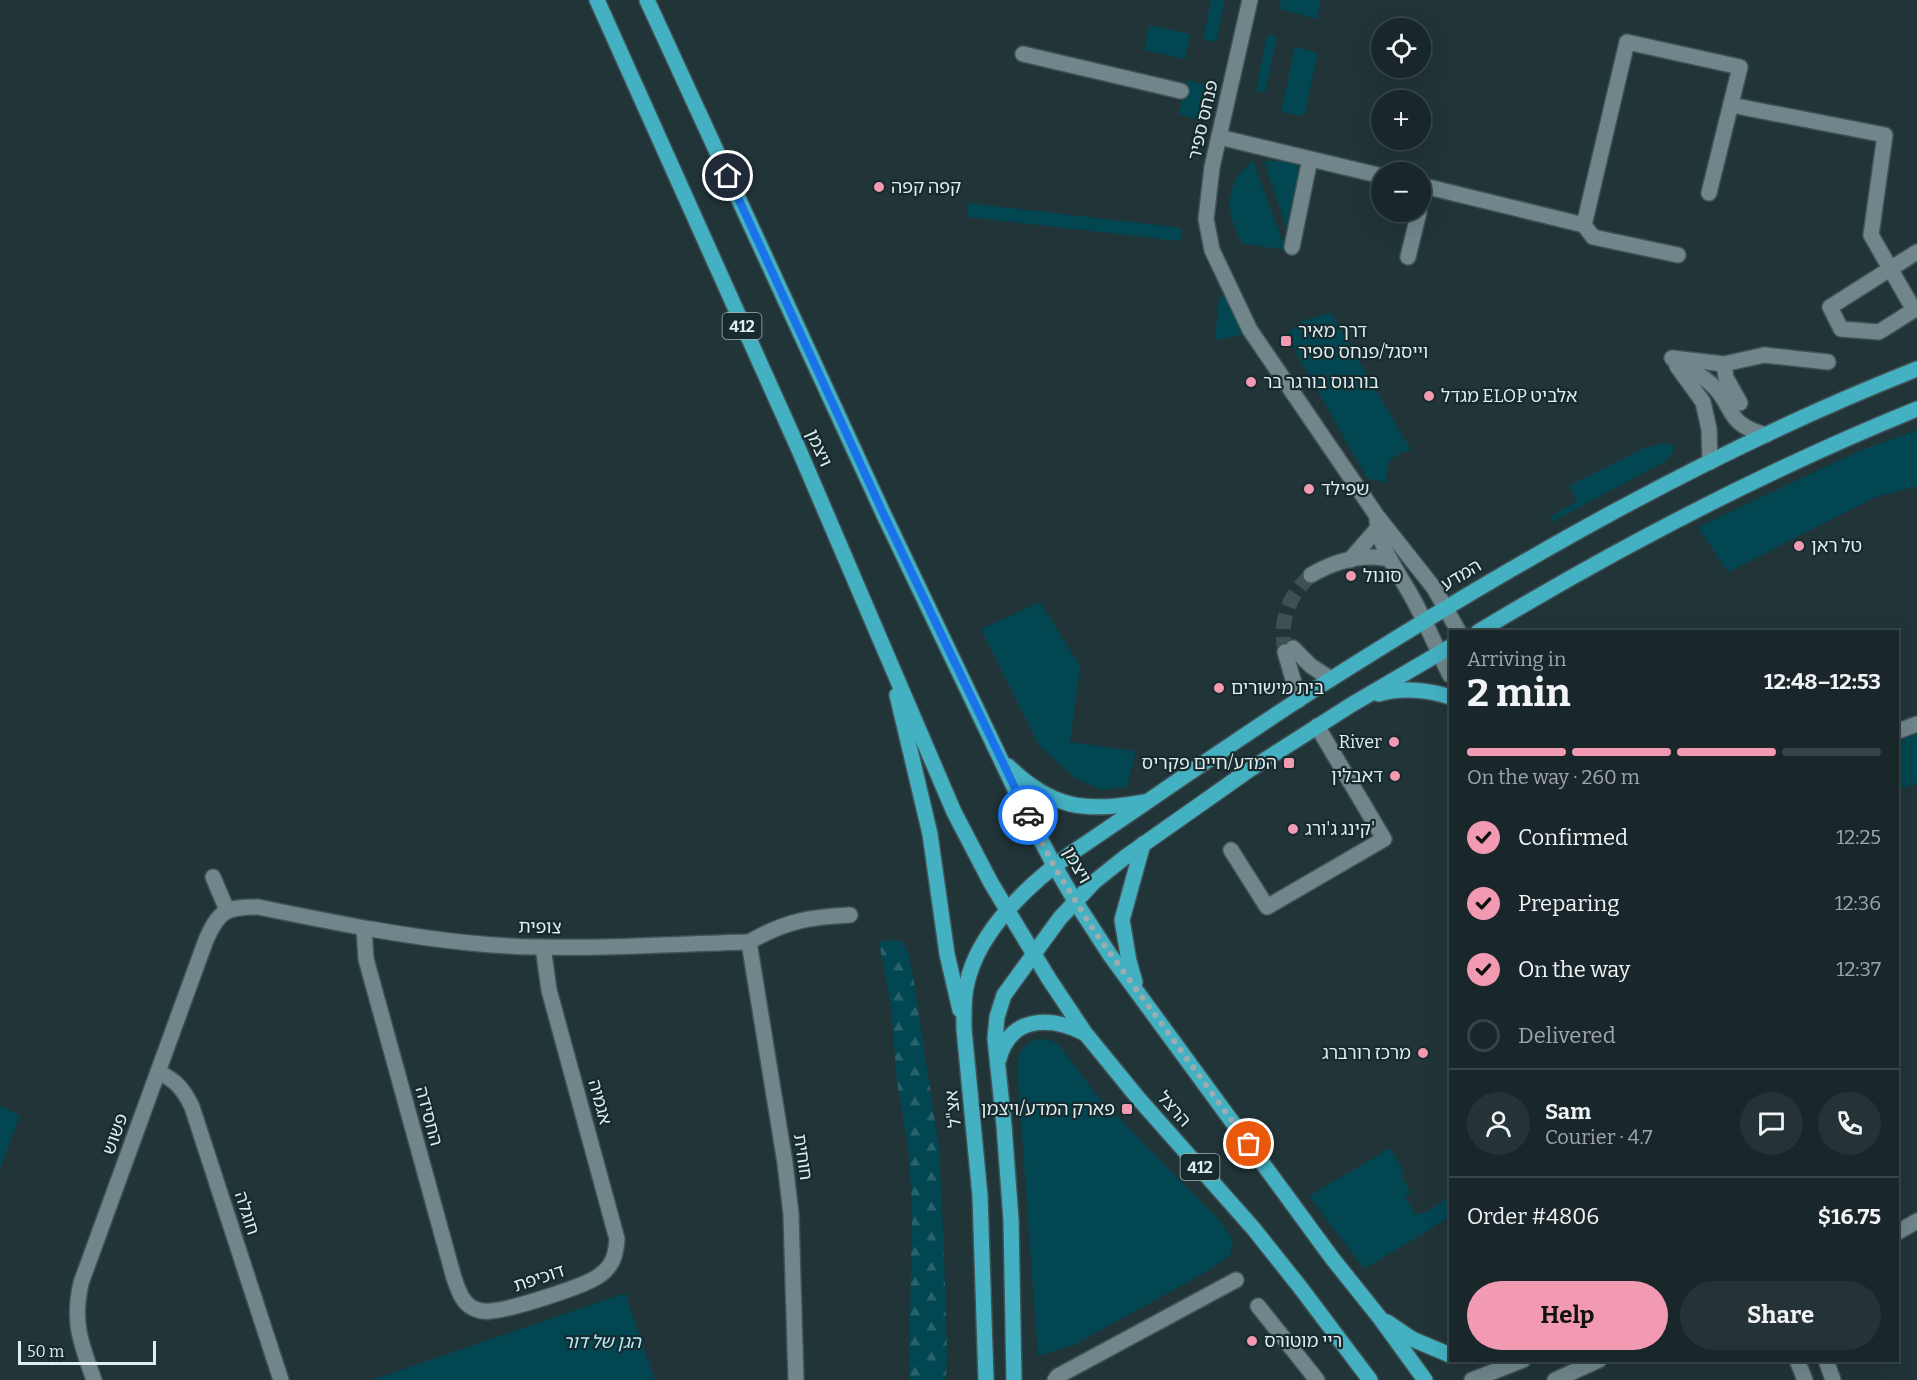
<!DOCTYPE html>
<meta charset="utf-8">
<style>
:root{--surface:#19272a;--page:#263336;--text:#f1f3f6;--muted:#9fa5a8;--line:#374447;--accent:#f19ab2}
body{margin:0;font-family:Bitter,"Noto Sans Hebrew",serif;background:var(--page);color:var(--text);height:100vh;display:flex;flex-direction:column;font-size:22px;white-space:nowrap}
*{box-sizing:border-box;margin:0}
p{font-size:20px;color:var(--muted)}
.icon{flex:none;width:33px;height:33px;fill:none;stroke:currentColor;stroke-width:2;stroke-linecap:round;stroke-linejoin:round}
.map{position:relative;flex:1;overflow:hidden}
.panel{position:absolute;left:1449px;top:630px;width:450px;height:732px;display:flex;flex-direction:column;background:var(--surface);border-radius:0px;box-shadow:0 6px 24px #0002,0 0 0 2px var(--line)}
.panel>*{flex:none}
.controls{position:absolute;left:1371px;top:18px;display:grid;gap:12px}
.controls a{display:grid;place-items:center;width:60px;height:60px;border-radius:50%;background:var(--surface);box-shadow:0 6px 24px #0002,0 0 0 2px var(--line);font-size:30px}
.scale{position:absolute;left:18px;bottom:15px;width:138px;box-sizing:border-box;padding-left:6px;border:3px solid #e0ecee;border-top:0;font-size:16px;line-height:21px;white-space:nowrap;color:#e0ecee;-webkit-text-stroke:4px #172a2e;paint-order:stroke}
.pin{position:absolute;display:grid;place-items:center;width:51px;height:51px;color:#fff;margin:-26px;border:3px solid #fff;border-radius:50%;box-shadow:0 2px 6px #0007}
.courier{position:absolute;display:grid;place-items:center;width:60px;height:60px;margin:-30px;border:4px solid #1a73e8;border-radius:50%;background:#fff;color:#222;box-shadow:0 2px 8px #0007}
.overview em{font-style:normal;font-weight:700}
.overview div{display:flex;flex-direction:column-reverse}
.overview{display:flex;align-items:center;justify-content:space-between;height:102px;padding:0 18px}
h1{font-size:39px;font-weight:700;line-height:45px}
.bar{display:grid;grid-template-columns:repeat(4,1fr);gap:9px 6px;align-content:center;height:72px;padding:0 18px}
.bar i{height:8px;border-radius:4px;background:var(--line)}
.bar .on{background:var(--accent)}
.bar p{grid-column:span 4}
.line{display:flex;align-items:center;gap:15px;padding:0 18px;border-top:2px solid var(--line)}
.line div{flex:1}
.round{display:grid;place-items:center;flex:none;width:63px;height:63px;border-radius:32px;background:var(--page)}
ol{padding:0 18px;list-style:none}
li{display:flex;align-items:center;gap:18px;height:66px}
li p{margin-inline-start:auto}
li .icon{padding:6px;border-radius:50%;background:var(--accent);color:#111;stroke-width:4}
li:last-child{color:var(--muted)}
li i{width:33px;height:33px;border:3px solid var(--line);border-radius:50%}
.primary-button{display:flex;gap:12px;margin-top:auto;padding:12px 18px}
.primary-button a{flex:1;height:69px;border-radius:36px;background:var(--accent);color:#111;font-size:24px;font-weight:700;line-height:69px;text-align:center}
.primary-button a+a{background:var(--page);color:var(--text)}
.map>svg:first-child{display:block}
</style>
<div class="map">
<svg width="1917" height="1380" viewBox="0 0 1917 1380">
<defs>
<pattern id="forest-firs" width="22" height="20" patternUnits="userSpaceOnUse" patternTransform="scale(1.5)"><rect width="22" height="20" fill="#024651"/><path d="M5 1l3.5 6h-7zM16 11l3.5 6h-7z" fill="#27616a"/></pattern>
</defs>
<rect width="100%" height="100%" fill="#213438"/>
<g fill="#024651">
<polygon points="1211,0 1225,0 1216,42 1203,39"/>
<polygon points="1281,0 1321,0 1317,19 1279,9"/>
<polygon points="1149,25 1190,34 1185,59 1144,50"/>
<polygon points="1267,35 1277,37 1265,93 1256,91"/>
<polygon points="1295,47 1318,53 1304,116 1281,112"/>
<polygon points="1187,80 1207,85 1199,120 1179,114"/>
<path d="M1253,161L1286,250L1243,244C1225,215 1223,183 1253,161Z"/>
<polygon points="1264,161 1298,161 1299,186 1288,233"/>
<polygon points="968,203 1182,228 1180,241 967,217"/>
<polygon points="1228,296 1246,334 1215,340 1219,297"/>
<path d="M1331,313L1411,450C1392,454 1383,463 1388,483L1367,478L1286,335L1302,321Z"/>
<polygon points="1917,430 1917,486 1876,497 1728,572 1698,527 1859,451"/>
<polygon points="1664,443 1675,446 1673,452 1666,461 1552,522 1550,517 1577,501 1569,486 1644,448"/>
<polygon points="1040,602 1080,666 1070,742 1136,751 1127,787 1102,790 1075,778 1039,745 981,629"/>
<polygon points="1917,731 1917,783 1898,790 1898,738"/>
<path d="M1040,1039L1050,1040L1059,1045L1099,1098L1219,1220L1233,1240L1230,1256L1204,1273L1074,1345L1038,1356L1017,1065C1019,1050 1025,1042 1040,1039Z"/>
<polygon points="0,1106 20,1115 0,1170"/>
<polygon points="1390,1148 1404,1172 1400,1175 1411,1193 1405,1197 1416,1215 1421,1212 1423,1214 1450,1197 1450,1217 1364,1269 1309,1196"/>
<polygon points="625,1293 655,1380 372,1380"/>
</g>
<polygon fill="url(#forest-firs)" points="888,940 902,941 908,953 913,976 939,1148 944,1252 947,1352 946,1380 909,1380 912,1203 908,1146 897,1082 891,1006 879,942"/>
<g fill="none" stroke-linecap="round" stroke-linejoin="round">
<path stroke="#3e5053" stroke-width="15" stroke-dasharray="15 8" stroke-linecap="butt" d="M1285,652C1279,621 1288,596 1311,575"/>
<defs>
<g id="minor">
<polyline points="1250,0 1212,167 1206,219 1212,250 1250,330 1377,516 1434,588 1459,632"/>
<polyline points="1023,54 1181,91"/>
<polyline points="1731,105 1885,135 1871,235 1914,310"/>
<polyline points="1219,137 1382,176"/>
<polyline points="1420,185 1584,225 1627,42 1740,67 1709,193"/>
<polyline points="1584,225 1593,237 1678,255"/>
<polyline points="1292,247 1310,159"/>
<polyline points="1917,252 1830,307 1841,329 1879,332 1917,308"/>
<polyline points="1408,257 1419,212"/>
<polyline points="1672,358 1724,364 1764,355 1828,362"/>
<path d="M1674,360C1686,367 1700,374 1710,383C1736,405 1722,423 1766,435"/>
<polyline points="1724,364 1726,378 1740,403"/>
<polyline points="1677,366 1703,402 1709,429 1710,462"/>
<path d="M1377,519C1378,548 1400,574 1413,599C1427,624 1437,650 1450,675"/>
<polyline points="1350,560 1377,529"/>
<path d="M1311,575C1335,561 1362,553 1390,559"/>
<polyline points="1293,648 1311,666 1331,679"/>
<polyline points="1285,652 1299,700"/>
<polyline points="1898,731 1917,724"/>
<polyline points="1231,850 1267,907 1384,839 1317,726"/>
<polyline points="213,877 227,910"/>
<path d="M364,929L366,959L454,1278C458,1289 462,1303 473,1308C479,1311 485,1312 491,1311C509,1310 587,1286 600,1275C613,1266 616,1254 617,1239L549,990L543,947"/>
<polyline points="749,942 785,1163 791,1214 796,1380"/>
<path d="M158,1072C176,1080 184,1090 192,1107L281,1380"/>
<polyline points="1898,1232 1917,1221"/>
<polyline points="1258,1306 1317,1380"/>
<polyline points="1797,1360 1805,1380"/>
<polyline points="1826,1360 1833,1380"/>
<path d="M94,1380C81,1343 72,1323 81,1283L206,940C219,910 227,907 258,907C336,923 414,939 493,945C578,951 664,944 749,942C786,921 809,917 850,915"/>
<polyline points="1055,1380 1058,1376 1236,1280"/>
<polyline points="1472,1380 1523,1360"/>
<polyline points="1555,1380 1599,1360"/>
</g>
<g id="major">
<polyline points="597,0 799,450 954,812 991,883 1049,979 1085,1033 1138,1098 1253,1228 1300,1287 1370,1380"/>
<polyline points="647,0 884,515 1023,806 1054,865 1075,901 1110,955 1332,1258 1380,1318 1425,1380"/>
<path d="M1478,632C1619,547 1764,471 1917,409"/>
<path d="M1379,694C1400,687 1430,690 1450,697"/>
<polyline points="897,695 930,834 947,954 960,1010"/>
<path d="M1008,766C1051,808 1085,813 1143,802"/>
<polyline points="1135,982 1129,961 1122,920 1143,844"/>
<path d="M999,1059C1010,1016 1050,1016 1084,1033"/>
<polyline points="1387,1322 1412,1339 1450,1355"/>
<path d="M986,1380L980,1196L964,1029C964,1014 963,998 967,983C979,929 1032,881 1076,850C1161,793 1245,733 1331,679C1518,561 1711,450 1917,369"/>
<polyline points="1014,1380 1011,1220 1004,1125 995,1039 997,1017 1004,995 1060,918 1094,882 1124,858 1249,770 1351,705 1450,647"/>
</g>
</defs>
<use href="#minor" stroke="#415255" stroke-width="18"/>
<use href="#major" stroke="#415255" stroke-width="18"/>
<use href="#minor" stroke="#70868b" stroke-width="15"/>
<use href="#major" stroke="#44b1c3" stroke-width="15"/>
</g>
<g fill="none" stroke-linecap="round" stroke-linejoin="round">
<polyline stroke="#9dacae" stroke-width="6" stroke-dasharray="0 10.8" points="1028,815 1054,866 1094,931 1249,1144"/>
<polyline stroke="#1a73e8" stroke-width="8" points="728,176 884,515 1028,815"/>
</g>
<g fill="#f19ab2" stroke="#172a2e" stroke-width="2">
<circle cx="879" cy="187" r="6"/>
<rect x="1280" y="335" width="12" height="12" rx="3"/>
<circle cx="1251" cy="382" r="6"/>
<circle cx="1429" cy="396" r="6"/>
<circle cx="1309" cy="489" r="6"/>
<circle cx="1799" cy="546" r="6"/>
<circle cx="1351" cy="576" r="6"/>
<circle cx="1219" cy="688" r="6"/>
<circle cx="1394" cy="742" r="6"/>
<rect x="1283" y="757" width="12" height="12" rx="3"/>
<circle cx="1395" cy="776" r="6"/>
<circle cx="1293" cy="829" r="6"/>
<circle cx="1423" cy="1053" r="6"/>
<rect x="1121" y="1103" width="12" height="12" rx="3"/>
<circle cx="1252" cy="1341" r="6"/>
</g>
<g text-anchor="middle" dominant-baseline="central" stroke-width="4.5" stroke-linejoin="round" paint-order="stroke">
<g fill="#172a2e" stroke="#a4b2b4" stroke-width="1.5">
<rect x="722.5" y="313" width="39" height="26" rx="4.5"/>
<rect x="1180.5" y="1154" width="39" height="26" rx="4.5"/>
</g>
<g font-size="16" font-weight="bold" fill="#e0ecee">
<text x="742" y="326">412</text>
<text x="1200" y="1167">412</text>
</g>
<g font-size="18" fill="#e0ecee" stroke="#172a2e">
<text transform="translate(1203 120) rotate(-77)">פנחס ספיר</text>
<text transform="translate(819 448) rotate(66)">ויצמן</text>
<text transform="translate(1461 575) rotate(-31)">המדע</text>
<text transform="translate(1077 865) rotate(61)">ויצמן</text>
<text transform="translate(540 927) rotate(1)">צופית</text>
<text transform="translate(600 1102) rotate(75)">אגמיה</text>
<text transform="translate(953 1109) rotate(-96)">אצ"ל</text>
<text transform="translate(1174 1109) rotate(48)">הרצל</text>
<text transform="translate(429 1116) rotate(75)">החסידה</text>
<text transform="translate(115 1134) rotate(-70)">פשוש</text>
<text transform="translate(803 1157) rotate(82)">חוחית</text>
<text transform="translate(247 1213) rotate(72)">חוגלה</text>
<text transform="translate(539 1278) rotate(-18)">דוכיפת</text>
</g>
<g font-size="18" fill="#e0ecee" stroke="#172a2e" text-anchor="start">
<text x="891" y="187">קפה קפה</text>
<text x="1298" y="331">דרך מאיר<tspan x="1298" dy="21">וייסגל/פנחס ספיר</tspan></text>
<text x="1263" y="382">בורגוס בורגר בר</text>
<text x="1441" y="396">מגדל ELOP אלביט</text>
<text x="1321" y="489">שפילד</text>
<text x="1811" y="546">טל ראן</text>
<text x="1363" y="576">סונול</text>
<text x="1231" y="688">בית מישורים</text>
<text x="1382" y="742" text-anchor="end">River</text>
<text x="1277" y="763" text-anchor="end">המדע/חיים פקריס</text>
<text x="1383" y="776" text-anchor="end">דאבלין</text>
<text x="1305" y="829">קינג ג'ורג'</text>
<text x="1411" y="1053" text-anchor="end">מרכז רורברג</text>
<text x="1115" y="1109" text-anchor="end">פארק המדע/ויצמן</text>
<text x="1264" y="1341">ריי מוטורס</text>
</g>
<g font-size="18" font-style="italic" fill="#b5ecf8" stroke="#172a2e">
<text x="602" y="1342">הגן של דור</text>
</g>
</g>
</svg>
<div class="controls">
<a><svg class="icon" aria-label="locate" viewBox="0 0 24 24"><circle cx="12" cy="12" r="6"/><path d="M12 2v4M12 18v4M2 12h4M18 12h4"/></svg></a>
<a>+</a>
<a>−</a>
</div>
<div class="scale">50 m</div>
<div class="pin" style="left:1249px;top:1144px;background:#ea580c"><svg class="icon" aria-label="bag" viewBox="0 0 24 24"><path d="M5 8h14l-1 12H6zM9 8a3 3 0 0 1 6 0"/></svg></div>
<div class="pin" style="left:728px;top:176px;background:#1f2937"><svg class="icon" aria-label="home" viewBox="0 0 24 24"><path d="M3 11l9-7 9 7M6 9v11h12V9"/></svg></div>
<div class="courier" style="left:1028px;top:815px"><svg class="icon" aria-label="car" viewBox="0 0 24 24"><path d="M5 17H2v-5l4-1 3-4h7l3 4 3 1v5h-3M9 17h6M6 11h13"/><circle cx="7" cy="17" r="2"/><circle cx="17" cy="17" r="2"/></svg></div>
<section class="panel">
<div class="overview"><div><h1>2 min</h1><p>Arriving in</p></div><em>12:48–12:53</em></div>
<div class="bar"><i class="on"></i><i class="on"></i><i class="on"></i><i></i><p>On the way · 260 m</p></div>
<ol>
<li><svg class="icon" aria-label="check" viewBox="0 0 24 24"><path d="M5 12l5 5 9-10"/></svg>Confirmed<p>12:25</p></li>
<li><svg class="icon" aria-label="check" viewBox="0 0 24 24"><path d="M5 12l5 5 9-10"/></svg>Preparing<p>12:36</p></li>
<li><svg class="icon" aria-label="check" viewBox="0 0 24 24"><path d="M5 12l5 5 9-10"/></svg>On the way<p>12:37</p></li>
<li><i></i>Delivered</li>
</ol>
<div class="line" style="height:108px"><a class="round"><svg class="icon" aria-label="person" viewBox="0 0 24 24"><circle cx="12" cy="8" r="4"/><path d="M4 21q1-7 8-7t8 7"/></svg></a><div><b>Sam</b><p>Courier · 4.7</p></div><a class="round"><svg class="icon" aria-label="chat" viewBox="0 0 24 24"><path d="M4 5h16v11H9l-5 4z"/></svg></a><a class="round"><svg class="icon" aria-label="phone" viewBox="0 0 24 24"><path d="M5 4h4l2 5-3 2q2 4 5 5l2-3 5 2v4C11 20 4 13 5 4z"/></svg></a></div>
<div class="line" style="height:78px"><div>Order #4806</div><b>$16.75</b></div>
<div class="primary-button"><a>Help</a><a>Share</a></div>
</section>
</div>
